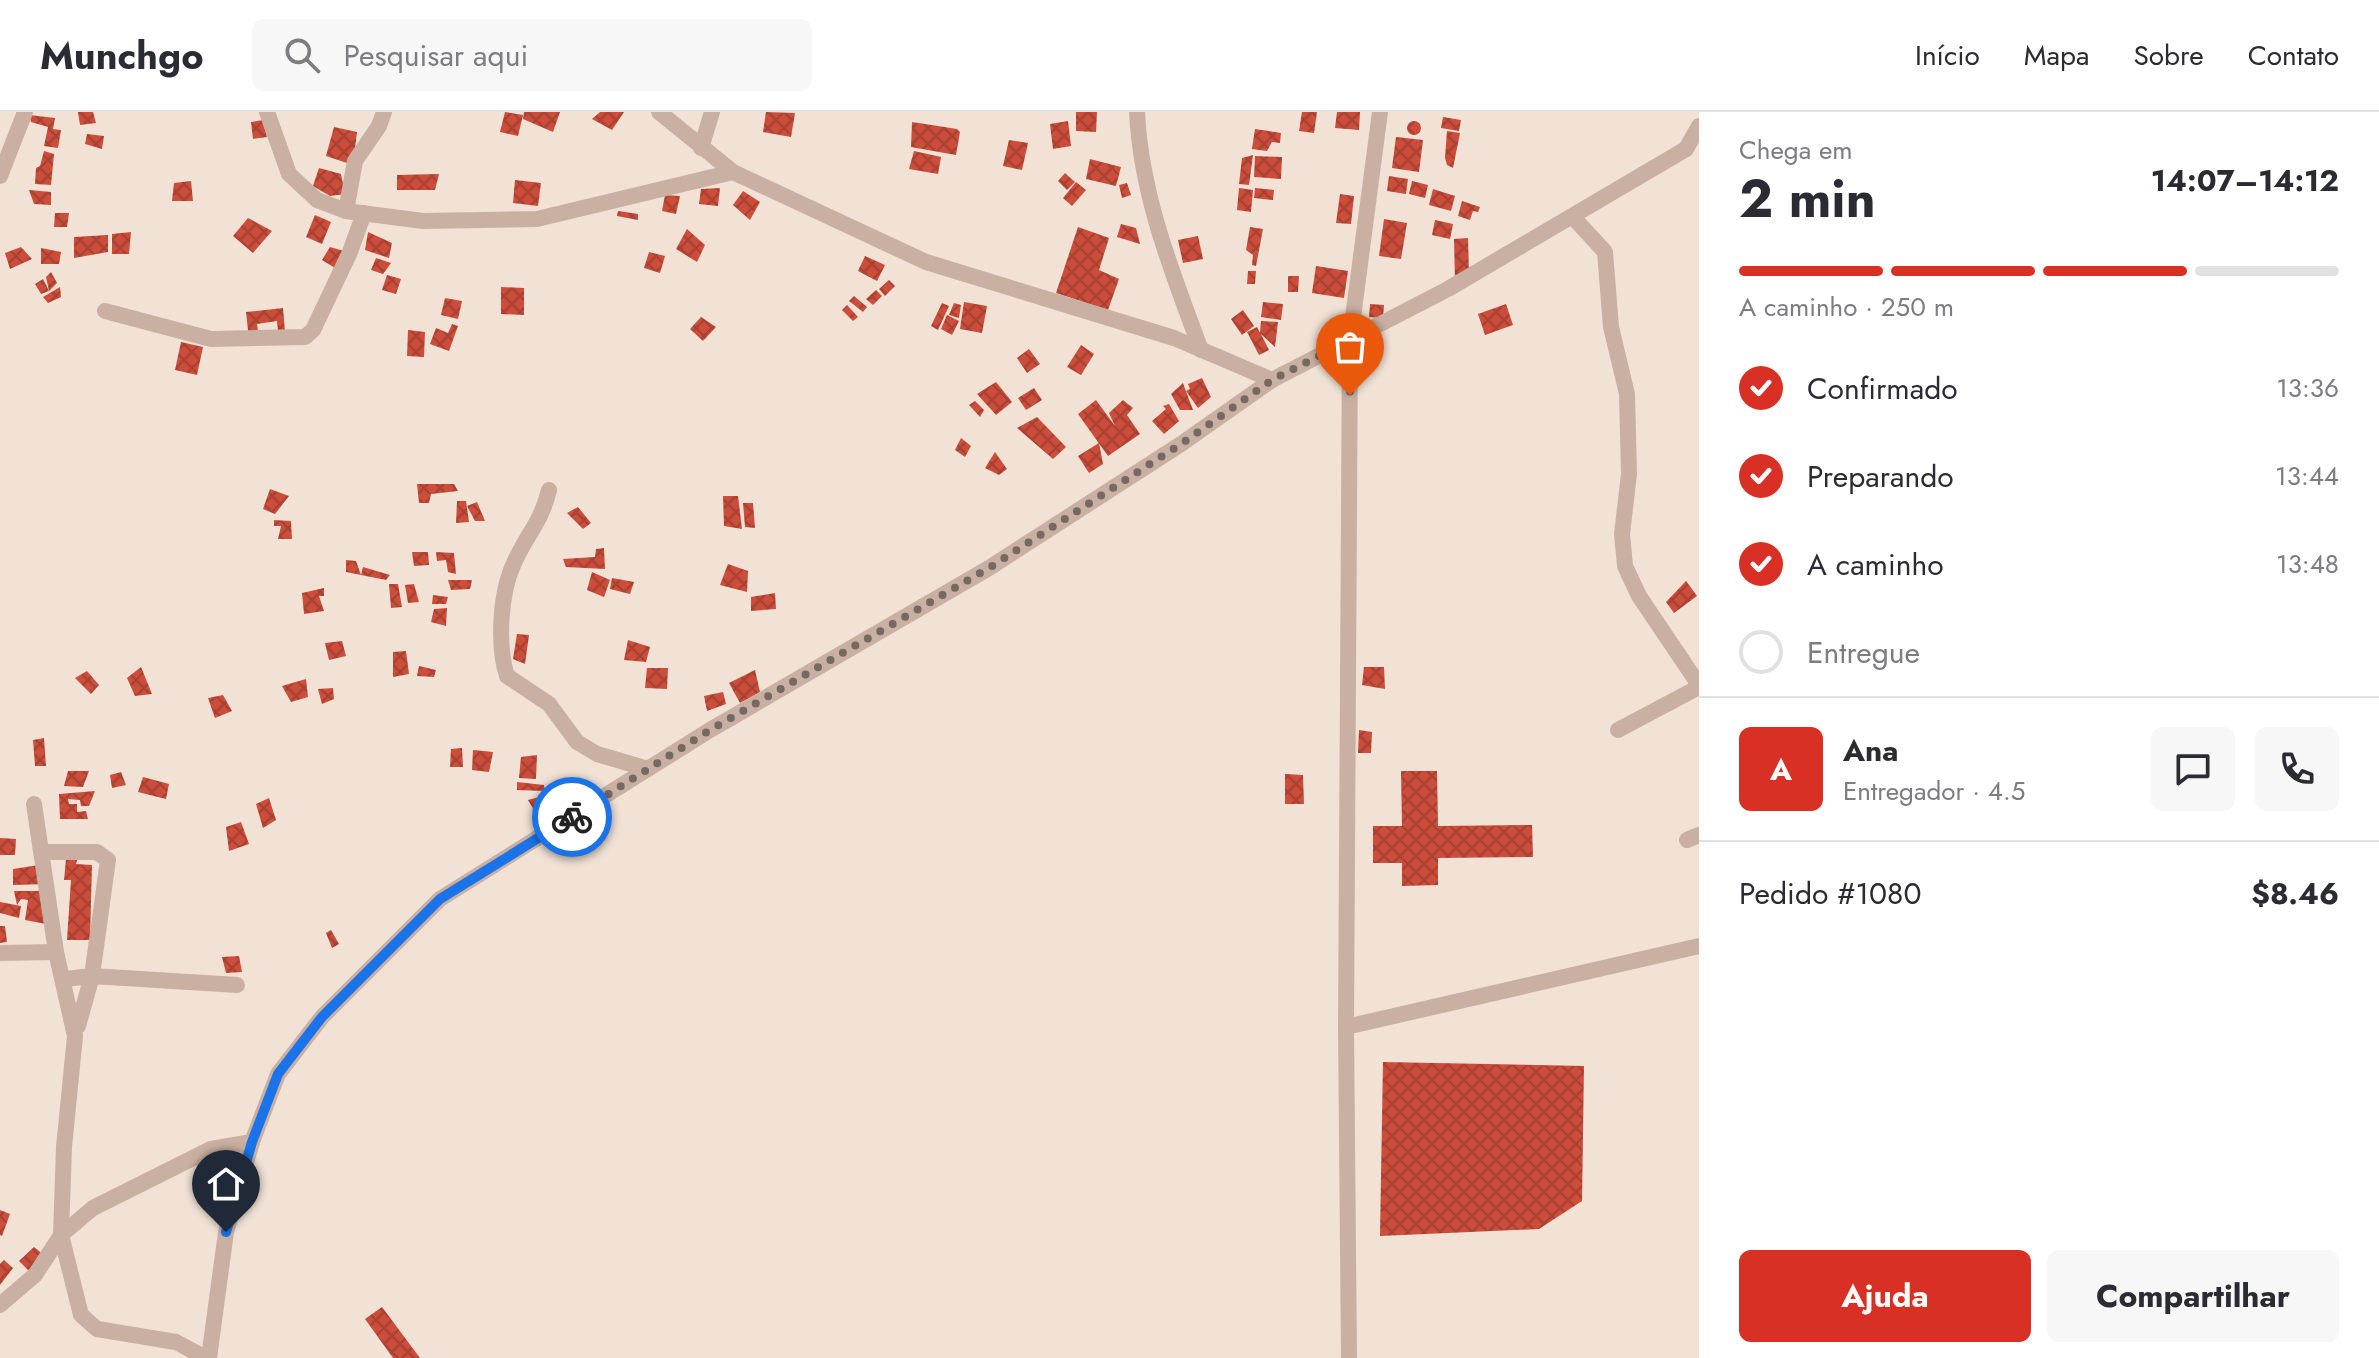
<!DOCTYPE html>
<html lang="pt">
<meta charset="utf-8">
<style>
:root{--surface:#fff;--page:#f7f7f7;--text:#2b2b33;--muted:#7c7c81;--line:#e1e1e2;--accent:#d93025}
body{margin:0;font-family:Jost,sans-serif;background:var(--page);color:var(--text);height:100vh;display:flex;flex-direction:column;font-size:30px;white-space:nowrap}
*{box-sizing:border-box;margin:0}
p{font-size:26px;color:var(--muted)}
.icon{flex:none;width:44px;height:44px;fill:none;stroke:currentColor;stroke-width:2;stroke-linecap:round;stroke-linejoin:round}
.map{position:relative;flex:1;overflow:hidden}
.drawer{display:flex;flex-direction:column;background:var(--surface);width:680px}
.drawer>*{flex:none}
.pin{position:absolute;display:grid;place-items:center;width:68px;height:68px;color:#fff;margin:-82px -34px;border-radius:50% 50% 50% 0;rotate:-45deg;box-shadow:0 0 8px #0007}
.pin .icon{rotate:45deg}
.courier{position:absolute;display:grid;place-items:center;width:80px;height:80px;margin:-40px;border:6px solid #1a73e8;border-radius:50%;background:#fff;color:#222;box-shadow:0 2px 10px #0007}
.headline em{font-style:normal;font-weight:700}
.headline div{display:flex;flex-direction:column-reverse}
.headline{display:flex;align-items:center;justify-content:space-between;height:136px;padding:0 40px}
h1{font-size:52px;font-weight:700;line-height:60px}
.bar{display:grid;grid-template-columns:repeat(4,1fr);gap:12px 8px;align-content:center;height:96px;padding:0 40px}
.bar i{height:10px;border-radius:6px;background:var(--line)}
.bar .current{background:var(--accent)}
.bar p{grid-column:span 4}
.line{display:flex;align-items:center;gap:20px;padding:0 40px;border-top:2px solid var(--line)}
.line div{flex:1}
.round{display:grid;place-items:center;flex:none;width:84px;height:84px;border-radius:12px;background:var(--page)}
ol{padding:0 40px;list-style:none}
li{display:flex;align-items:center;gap:24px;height:88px}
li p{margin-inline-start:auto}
li .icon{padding:8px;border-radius:50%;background:var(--accent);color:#fff;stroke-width:4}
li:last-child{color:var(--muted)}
li i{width:44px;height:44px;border:4px solid var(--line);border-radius:50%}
.action{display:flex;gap:16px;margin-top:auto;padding:16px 40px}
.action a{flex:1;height:92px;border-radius:12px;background:var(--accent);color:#fff;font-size:32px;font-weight:700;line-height:92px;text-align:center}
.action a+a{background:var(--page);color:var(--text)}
header{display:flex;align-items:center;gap:48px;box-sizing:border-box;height:112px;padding:0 40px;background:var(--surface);border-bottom:2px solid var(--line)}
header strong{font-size:38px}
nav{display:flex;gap:44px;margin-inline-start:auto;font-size:28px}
.search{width:560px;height:72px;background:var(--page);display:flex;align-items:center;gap:20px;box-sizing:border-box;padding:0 28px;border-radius:12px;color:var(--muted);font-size:30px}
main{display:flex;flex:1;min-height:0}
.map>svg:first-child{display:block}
</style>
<header>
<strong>Munchgo</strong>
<div class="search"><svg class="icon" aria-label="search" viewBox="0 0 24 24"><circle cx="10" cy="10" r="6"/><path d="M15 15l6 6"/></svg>Pesquisar aqui</div>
<nav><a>Início</a><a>Mapa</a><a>Sobre</a><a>Contato</a></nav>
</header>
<main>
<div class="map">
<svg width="1699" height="1246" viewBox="0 0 1699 1246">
<defs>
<pattern id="building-cross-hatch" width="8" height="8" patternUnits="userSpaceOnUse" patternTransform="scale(2)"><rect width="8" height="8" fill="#cc4d3a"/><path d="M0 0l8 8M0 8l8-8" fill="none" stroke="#a64031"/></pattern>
</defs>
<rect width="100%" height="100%" fill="#f2e2d6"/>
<g fill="url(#building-cross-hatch)">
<polygon points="78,0 93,0 96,11 80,13"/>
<polygon points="505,0 523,3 518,24 500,20"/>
<polygon points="524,0 560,0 553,20 523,7"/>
<polygon points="600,0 624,0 612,18 592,7"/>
<polygon points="766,0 795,1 791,25 763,20"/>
<polygon points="1076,0 1097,0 1096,20 1076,19"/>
<polygon points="1302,0 1317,0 1314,21 1299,19"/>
<polygon points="1337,0 1360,0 1359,18 1335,16"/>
<polygon points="29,3 55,6 53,17 61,18 58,36 44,34 48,15 31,10"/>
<polygon points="1443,5 1461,8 1459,19 1441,16"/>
<polygon points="263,8 267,25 253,27 251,10"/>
<circle cx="1414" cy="16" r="7"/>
<polygon points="1068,9 1071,34 1053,37 1050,12"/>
<polygon points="912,10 957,17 960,20 956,43 911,35"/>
<polygon points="334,15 357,20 353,53 326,44"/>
<polygon points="1255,17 1281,21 1280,31 1272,30 1267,39 1252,37"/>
<polygon points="1447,19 1460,21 1453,56 1447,53 1445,46"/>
<polygon points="87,22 104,24 102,37 85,32"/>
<polygon points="1396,25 1423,28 1419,60 1392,56"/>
<polygon points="1009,28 1028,31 1022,58 1003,54"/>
<polygon points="44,39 54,42 51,73 35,72 36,56 40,54"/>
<polygon points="914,39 941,45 938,62 909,57"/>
<polygon points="1253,43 1249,73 1239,72 1242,46"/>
<polygon points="1255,44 1282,45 1281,67 1254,65"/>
<polygon points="1090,47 1121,55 1116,74 1086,67"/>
<polygon points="319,56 341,62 345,82 330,84 313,74"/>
<polygon points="1065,61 1075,70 1067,78 1058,69"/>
<polygon points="439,62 435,78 397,78 397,63"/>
<polygon points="1389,64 1408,67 1406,82 1387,79"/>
<polygon points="515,68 541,71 538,94 513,91"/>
<polygon points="191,69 193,89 172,89 174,71"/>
<polygon points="1412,69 1428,73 1425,86 1409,82"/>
<polygon points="1076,70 1086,78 1072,94 1063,86"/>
<polygon points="1127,71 1131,83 1122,86 1119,73"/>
<polygon points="720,76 718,94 699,92 701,77"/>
<polygon points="1239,76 1253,78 1251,100 1237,98"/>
<polygon points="1255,76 1274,78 1273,88 1254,86"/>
<polygon points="1433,77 1455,84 1451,99 1429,93"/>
<polygon points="29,78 51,80 51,93 34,92"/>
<polygon points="743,79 760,90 750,108 733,93"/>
<polygon points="1340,82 1354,84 1351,112 1336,111"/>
<polygon points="665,83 680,84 676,102 662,99"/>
<polygon points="1462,89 1480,95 1478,100 1473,99 1470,108 1458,104"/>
<polygon points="618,99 638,102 638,108 617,104"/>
<polygon points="55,101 69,101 67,115 54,115"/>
<polygon points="315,103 331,110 322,132 306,125"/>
<polygon points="248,106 272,119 253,141 233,124"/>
<polygon points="1384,107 1407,111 1401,147 1379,144"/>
<polygon points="1435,108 1453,112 1450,127 1432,123"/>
<polygon points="1121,112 1136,116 1140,132 1117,125"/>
<polygon points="1078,115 1109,126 1099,158 1119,167 1108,198 1056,181"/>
<polygon points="1250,115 1263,117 1256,154 1252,153 1253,143 1246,138"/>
<polygon points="687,117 705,133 697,150 676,137"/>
<polygon points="131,120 129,142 112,142 112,122"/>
<polygon points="368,120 392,131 389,146 365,138"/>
<polygon points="108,123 108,140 74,146 74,125"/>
<polygon points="1198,124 1203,147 1183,151 1178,128"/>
<polygon points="1468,126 1469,161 1455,169 1454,127"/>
<polygon points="21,135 32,147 10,157 5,141"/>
<polygon points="330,135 344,139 335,156 322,148"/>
<polygon points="41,136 61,140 59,152 41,152"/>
<polygon points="649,140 665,144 660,161 644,156"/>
<polygon points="865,144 885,153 877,169 858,159"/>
<polygon points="376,146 391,151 383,162 371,158"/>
<polygon points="1316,154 1348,159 1344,186 1312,181"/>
<polygon points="1248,159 1256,159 1255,172 1247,172"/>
<polygon points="51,160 57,171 49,179 46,165"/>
<polygon points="387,163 401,167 396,182 382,178"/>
<polygon points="1288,164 1299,164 1298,180 1288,180"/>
<polygon points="43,167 49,179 41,182 35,172"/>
<polygon points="889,168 895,174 885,184 879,177"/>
<polygon points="60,175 61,185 48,191 43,185"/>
<polygon points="501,175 524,176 524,203 501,202"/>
<polygon points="876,178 882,184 873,193 866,187"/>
<polygon points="854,184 867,195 863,200 849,189"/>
<polygon points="445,186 462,189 458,207 441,203"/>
<polygon points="964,190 987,194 982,221 960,217"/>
<polygon points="1263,190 1283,192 1281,208 1261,205"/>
<polygon points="942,191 949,194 938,218 931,214"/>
<polygon points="954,191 961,193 959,206 949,203"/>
<polygon points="1370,192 1384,193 1383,206 1369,205"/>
<polygon points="1506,192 1513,213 1485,223 1478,202"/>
<polygon points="847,193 858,205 853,209 842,198"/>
<polygon points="283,196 285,219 278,219 277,209 257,212 258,219 249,227 246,200"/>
<polygon points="1243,198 1254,214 1242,223 1231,207"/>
<polygon points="947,203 959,209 952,223 941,217"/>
<polygon points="701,205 716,215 703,229 690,217"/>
<polygon points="1261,209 1278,210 1275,235 1261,222 1269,238 1259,243 1247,220 1257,215 1260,221"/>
<polygon points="452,212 458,214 449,239 430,232 436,216 448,221"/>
<polygon points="408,218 425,220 424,245 407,244"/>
<polygon points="181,230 203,235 197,263 175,258"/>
<polygon points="1081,233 1094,242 1081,263 1067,255"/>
<polygon points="1029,237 1040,252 1027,261 1017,246"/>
<polygon points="1202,266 1211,285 1198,296 1186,279 1190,277 1188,272"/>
<polygon points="996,270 1012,290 996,303 977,282"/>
<polygon points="1183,271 1184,274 1193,298 1180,298 1171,282"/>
<polygon points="1034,276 1042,288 1026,298 1018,286"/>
<polygon points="1096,288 1115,314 1109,301 1123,288 1133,296 1127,303 1140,322 1108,344 1078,302"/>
<polygon points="975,289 984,298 980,305 969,293"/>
<polygon points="1169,292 1179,309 1164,322 1152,309 1166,297 1163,294"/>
<polygon points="1037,305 1066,335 1053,347 1017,316"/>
<polygon points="961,326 971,334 965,345 955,338"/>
<polygon points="1099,331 1103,352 1089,361 1078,344"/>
<polygon points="995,340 1007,357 999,363 985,356"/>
<polygon points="417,372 454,372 458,379 431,382 429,391 419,391"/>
<polygon points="270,377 289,384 275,402 263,397"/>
<polygon points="723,384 738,384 742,417 724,414"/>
<polygon points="457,389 466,389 469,410 456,411"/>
<polygon points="477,390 485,409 475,409 467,394"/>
<polygon points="743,391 753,391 755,416 745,415"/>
<polygon points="578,395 591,411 583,417 567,401"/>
<polygon points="274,408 291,409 292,427 278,427 281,414 274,414"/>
<polygon points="604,436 605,457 566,455 563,447 595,445 596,437"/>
<polygon points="412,440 428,440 429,453 414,454"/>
<polygon points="436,440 454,441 456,462 448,460 446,448 437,449"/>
<polygon points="346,448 356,449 361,463 346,460"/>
<polygon points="728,452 748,459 747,480 720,473"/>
<polygon points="363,455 390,463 386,468 361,463"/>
<polygon points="592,460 610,468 604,485 587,478"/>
<polygon points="612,466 634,470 630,482 610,477"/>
<polygon points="448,468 472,468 470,477 451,478"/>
<polygon points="1686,469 1697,484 1674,501 1666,490"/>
<polygon points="389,472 398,472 402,495 391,496"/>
<polygon points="414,472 419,490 408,491 405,473"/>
<polygon points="324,476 324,484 319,484 324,499 304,502 302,481"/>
<polygon points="775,481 776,497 751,499 751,485"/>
<polygon points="433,483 448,485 446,492 432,492"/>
<polygon points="447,496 446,514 431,510 434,497"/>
<polygon points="517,522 529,523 525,552 513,547"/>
<polygon points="628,528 650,535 646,550 624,548"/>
<polygon points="342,529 346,544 329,548 325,531"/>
<polygon points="406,539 409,562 393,565 393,540"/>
<polygon points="419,554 436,558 434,565 417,564"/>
<polygon points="141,555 152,582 135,584 127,566"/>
<polygon points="1364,555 1384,555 1385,577 1362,573"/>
<polygon points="647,556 668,556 667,577 645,576"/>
<polygon points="755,558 760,580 740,591 729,571"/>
<polygon points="87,559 99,573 91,582 75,566"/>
<polygon points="306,567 308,585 291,590 282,574"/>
<polygon points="333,576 334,587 322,592 318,577"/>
<polygon points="723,580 726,592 707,599 704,584"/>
<polygon points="223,583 232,599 215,606 208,586"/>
<polygon points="1359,618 1372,620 1371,641 1358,641"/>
<polygon points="44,626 46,654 35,654 33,628"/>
<polygon points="462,636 463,655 450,655 451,637"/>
<polygon points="473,638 493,640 489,660 472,658"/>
<polygon points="537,643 536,667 519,666 521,645"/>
<polygon points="68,659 89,659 83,675 64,674"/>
<polygon points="1401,659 1437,659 1438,714 1532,713 1533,745 1438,746 1438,773 1402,774 1402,751 1373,751 1373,714 1402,714"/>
<polygon points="121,660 126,673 112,676 110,663"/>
<polygon points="1285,662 1303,663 1304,692 1285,692"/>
<polygon points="143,665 169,672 166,687 138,680"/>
<polygon points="517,670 544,673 545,679 517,678"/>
<polygon points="95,679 89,694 81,694 80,688 68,687 69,692 77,692 77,700 86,699 88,707 60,707 59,682"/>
<polygon points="543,684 548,701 539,707 528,688"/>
<polygon points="269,686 276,708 263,716 256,692"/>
<polygon points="241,710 249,732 229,739 226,715"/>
<polygon points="0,726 16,727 15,743 0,743"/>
<polygon points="78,745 76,752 92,753 90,828 67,828 71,768 64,768 66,747"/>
<polygon points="39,753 47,772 13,773 13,757"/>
<polygon points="14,779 40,779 46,812 25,808 28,788 21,787 17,793"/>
<polygon points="0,790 21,794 19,806 0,801"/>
<polygon points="0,814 5,814 7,830 0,831"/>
<polygon points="331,818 339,832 332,836 326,821"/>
<polygon points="239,844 242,860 226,861 222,845"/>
<polygon points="1383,950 1584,954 1582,1089 1539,1117 1380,1124"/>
<polygon points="0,1098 10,1102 2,1124 0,1123"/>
<polygon points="34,1135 44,1143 31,1161 19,1149"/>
<polygon points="4,1148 13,1156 0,1173 0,1152"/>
<polygon points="382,1195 420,1246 393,1246 365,1207"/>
</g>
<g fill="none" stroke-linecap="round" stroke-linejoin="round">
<g stroke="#cab0a2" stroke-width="16">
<polyline points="267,0 289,62 317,88 346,99 423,109 537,107 733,60"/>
<polyline points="659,0 733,60 926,150 1174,226 1272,268"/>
<path d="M1137,0C1141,83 1172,160 1201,238"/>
<polyline points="701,36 712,0"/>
<polyline points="0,64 25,0"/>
<polyline points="346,99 355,49 379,14 384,0"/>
<polyline points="1573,105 1605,140 1611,215 1627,282 1629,362 1622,422 1625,454 1639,484 1699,573"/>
<polyline points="105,199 211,227 305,225 313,218 350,140 364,101"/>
<path d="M549,378C541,411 527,422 514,451C500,481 497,533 507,564L549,592L577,630L597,642L648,657"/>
<polyline points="1618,618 1699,575"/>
<polyline points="34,692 56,840 75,924 64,1035 61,1123 81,1203 97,1217 176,1230 206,1246"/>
<polyline points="1687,728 1699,723"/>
<polyline points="43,740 97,740 108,748 92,864 78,914"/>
<polyline points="0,841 56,840"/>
<polyline points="65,867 92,864 237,873"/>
<polyline points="1346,915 1699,834"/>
<polyline points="0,1193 35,1163 61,1123 93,1096 211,1037 252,1030"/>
<polyline points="209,1246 226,1120 252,1030 278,962 322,905 440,787 710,618 989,456 1181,332 1272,268 1448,177 1686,37 1699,14"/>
<polyline points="1349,1246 1346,915 1350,228 1380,0"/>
</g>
</g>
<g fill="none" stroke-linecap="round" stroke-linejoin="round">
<polyline stroke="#766963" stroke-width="8" stroke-dasharray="0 14.4" points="572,705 710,618 989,456 1181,332 1272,268 1350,228 1350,283"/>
<polyline stroke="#1a73e8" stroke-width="10" points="226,1120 252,1030 278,962 322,905 440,787 572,705"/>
</g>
</svg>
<div class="pin" style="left:1350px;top:283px;background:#ea580c"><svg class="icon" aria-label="bag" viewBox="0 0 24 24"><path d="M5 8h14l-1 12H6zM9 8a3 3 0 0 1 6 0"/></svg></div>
<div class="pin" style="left:226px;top:1120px;background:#1f2937"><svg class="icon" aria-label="home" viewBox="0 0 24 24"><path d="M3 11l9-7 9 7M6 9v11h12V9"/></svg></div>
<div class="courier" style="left:572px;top:705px"><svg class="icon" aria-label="bike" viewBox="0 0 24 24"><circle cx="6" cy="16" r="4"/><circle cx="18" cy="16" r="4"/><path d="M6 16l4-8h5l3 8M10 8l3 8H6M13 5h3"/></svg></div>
</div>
<section class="drawer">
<div class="headline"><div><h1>2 min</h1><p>Chega em</p></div><em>14:07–14:12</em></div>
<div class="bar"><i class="current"></i><i class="current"></i><i class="current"></i><i></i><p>A caminho · 250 m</p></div>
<ol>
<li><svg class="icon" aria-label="check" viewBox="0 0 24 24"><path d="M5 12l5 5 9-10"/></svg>Confirmado<p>13:36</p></li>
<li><svg class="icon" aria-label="check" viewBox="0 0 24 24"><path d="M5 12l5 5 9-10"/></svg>Preparando<p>13:44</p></li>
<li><svg class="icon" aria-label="check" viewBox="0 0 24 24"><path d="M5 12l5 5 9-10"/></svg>A caminho<p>13:48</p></li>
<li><i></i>Entregue</li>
</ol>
<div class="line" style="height:144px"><b class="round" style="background:var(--accent);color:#fff">A</b><div><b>Ana</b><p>Entregador · 4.5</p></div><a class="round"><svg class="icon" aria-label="chat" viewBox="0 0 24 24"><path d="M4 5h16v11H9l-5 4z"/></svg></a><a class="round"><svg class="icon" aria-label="phone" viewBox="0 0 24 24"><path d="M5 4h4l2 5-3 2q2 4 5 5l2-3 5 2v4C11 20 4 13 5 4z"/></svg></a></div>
<div class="line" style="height:104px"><div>Pedido #1080</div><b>$8.46</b></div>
<div class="action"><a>Ajuda</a><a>Compartilhar</a></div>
</section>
</main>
